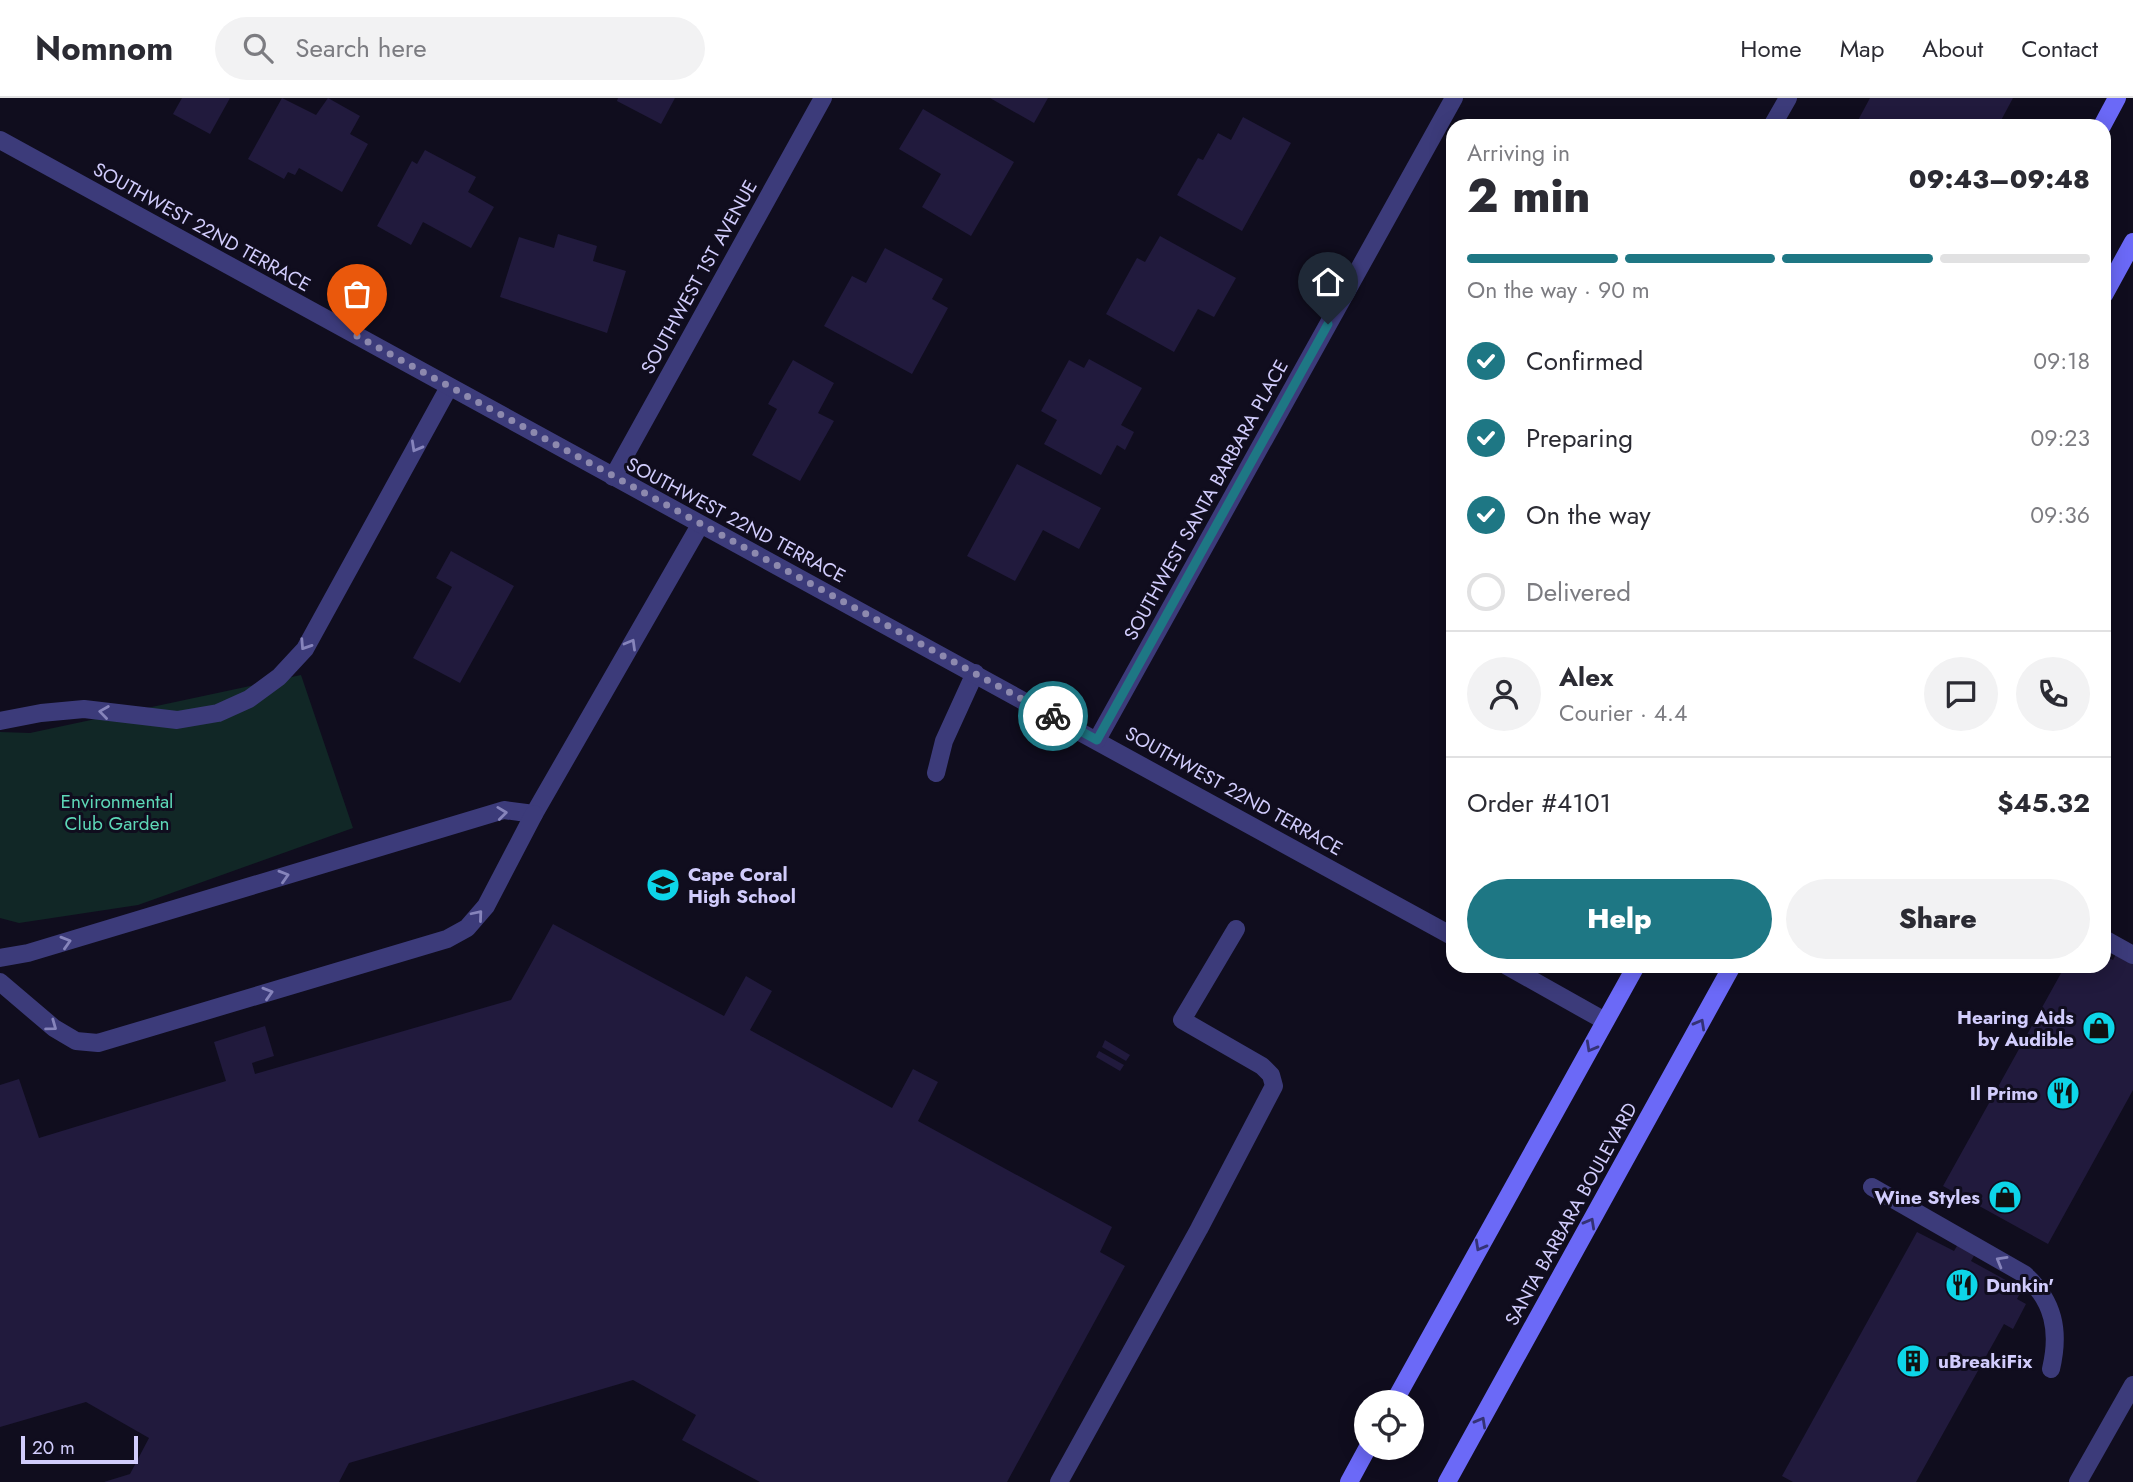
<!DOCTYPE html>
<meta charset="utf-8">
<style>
:root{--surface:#fff;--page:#f2f2f3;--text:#2b2b33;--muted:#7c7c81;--line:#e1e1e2;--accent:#1e7784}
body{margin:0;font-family:Jost,sans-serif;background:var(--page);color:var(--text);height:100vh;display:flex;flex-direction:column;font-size:26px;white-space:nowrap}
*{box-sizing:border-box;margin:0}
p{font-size:23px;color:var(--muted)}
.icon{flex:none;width:38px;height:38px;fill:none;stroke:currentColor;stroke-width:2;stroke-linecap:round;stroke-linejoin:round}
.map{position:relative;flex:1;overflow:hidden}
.sheet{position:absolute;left:1446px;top:21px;width:665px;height:854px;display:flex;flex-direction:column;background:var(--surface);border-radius:21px;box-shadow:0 4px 18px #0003}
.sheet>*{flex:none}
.buttons{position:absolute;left:1354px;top:1292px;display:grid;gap:14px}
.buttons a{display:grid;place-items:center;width:70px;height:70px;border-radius:50%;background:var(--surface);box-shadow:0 4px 18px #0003;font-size:35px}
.scale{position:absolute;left:21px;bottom:18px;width:117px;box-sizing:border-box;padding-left:7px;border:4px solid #d1ccfc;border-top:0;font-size:19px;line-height:24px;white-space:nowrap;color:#d1ccfc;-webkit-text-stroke:5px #100d1e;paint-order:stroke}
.pin{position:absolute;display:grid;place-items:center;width:60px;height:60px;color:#fff;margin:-72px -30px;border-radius:50% 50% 50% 0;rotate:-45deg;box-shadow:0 0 7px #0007}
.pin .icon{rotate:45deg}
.courier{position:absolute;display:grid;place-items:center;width:70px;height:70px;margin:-35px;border:5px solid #1e7784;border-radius:50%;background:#fff;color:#222;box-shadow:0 2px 9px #0007}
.headline em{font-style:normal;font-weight:800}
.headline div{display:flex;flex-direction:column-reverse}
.headline{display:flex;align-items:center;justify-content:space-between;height:119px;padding:0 21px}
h1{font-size:46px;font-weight:800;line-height:52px}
.bar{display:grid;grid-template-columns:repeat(4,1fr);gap:10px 7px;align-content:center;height:84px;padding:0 21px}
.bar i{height:9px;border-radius:5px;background:var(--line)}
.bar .on{background:var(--accent)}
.bar p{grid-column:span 4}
.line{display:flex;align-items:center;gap:18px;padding:0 21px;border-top:2px solid var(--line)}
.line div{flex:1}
.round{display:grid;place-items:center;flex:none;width:74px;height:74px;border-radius:37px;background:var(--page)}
ol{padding:0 21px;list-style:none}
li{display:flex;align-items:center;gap:21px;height:77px}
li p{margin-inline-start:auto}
li .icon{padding:7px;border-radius:50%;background:var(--accent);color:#fff;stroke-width:4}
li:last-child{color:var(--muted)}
li i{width:38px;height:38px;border:4px solid var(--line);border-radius:50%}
.action{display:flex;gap:14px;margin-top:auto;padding:14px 21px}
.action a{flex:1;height:80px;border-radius:42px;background:var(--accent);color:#fff;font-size:28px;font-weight:800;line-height:80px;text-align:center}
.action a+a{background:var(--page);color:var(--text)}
header{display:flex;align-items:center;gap:42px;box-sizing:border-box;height:98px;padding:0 35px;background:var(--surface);border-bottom:2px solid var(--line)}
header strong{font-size:33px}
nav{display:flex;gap:38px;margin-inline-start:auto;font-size:24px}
.search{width:490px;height:63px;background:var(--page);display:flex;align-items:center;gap:18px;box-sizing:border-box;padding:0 24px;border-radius:38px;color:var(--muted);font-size:26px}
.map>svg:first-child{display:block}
</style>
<header>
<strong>Nomnom</strong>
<div class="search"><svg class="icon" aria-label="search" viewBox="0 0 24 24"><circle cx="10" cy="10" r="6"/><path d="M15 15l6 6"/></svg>Search here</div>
<nav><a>Home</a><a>Map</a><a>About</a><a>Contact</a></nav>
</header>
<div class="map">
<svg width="2133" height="1384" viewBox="0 0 2133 1384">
<rect width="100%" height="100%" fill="#100d1e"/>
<polygon fill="#112726" points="301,577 353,730 138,807 19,825 0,820 0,634 30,635"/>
<g fill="#211a3d">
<polygon points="182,0 230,0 210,36 173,16"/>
<polygon points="282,0 316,17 328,0 360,18 350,36 368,46 342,94 299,70 295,77 288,74 284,81 248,61"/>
<polygon points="618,0 675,0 661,26 617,3"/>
<polygon points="990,0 1048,0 1034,25"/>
<polygon points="1870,0 2013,0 1998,28 1855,28"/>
<polygon points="923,11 1014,64 971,138 922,109 941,76 899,51"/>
<polygon points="1243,19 1291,45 1242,133 1177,97 1198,60 1203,62 1218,35 1231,42"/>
<polygon points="425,52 476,79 468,94 494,109 471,150 423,124 411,147 377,128 412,63 417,66"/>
<polygon points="558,136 597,148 593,163 626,173 607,235 500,199 519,139 554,150"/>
<polygon points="1160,138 1236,180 1214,219 1198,211 1174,254 1106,216 1137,160 1145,164"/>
<polygon points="885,150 943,181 932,201 948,210 912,276 824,228 852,178 866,185"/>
<polygon points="1089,261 1142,290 1121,327 1134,334 1125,352 1117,347 1101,377 1044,346 1057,322 1041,313 1069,262 1084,270"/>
<polygon points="793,262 834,285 818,315 834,323 800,383 752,357 777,311 768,306"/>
<polygon points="1017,366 1101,410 1079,451 1043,432 1015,483 967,458"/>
<polygon points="451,453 514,488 460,585 413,560 452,489 436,480"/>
<polygon points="553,826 724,918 746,878 772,893 750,932 892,1010 913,971 938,984 918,1023 1112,1129 1100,1154 1125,1168 1007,1384 760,1384 682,1342 696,1317 633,1282 349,1365 339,1384 104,1384 130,1376 149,1340 86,1304 0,1329 0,987 19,981 39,1040 226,983 214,944 265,928 274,958 252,965 255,976 511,902"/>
<polygon points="2117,854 2133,863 2133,992 2048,1146 1943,1088 2065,868 2104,868 2104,857 2113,862"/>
<polygon points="1105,942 1130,957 1126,963 1102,949"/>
<polygon points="1099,953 1124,967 1120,973 1096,959"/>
<polygon points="1917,1134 1954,1153 1960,1143 1977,1152 1971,1163 2022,1191 2017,1201 2026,1206 2013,1231 2004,1226 1916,1384 1793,1384 1782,1378"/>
</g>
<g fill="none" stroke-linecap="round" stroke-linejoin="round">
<g stroke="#3c3b7a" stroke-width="18">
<polyline points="1772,28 1788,0"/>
<polyline points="0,623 41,615 84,611 177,622 218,615 249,601 279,579 305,551 449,289"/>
<polyline points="936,675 944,643 975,575"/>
<polyline points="2104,841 2133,857"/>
<polyline points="0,860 28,855 504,712 534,716 700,427"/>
<polyline points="0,884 54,930 76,943 98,945 447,841 467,830 486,808 534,716"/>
<path d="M1872,1089L2024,1176C2054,1203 2060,1233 2051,1271"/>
<polyline points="1059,1384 1199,1131 1274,988 1271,977 1262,968 1182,922 1236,831"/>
</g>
<g stroke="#3c3b7a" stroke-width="18">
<polyline points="0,42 1452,838"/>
<polyline points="613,379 823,0"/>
<polyline points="1097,642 1454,0"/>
<polyline points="1507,868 1605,923"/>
<polyline points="2078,1384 2133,1287"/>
</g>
<g stroke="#6b69f7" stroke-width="18">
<polyline points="2102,28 2117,0"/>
<polyline points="2104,197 2133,144"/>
<polyline points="1394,1304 1636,868"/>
<polyline points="1349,1384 1368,1349"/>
<polyline points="1447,1384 1732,868"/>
</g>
</g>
<defs><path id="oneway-chevron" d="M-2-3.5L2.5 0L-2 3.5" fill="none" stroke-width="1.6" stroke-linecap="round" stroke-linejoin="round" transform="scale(1.75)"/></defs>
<g stroke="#8684bb">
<use href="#oneway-chevron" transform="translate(416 349) rotate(119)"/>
<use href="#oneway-chevron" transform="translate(631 546) rotate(-60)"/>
<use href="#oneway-chevron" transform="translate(305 547) rotate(123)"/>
<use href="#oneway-chevron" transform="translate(104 614) rotate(-172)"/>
<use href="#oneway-chevron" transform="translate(502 715) rotate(-7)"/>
<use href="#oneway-chevron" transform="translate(284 778) rotate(-17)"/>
<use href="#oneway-chevron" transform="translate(478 817) rotate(-50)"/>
<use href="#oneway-chevron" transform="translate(66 844) rotate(-17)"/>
<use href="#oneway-chevron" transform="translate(268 895) rotate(-17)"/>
<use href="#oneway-chevron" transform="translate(52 928) rotate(36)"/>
<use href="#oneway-chevron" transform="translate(2001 1163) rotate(-150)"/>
</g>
<g stroke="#343275">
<use href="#oneway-chevron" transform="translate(1700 926) rotate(-61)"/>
<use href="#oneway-chevron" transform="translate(1591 949) rotate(119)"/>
<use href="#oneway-chevron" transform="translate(1590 1125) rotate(-61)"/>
<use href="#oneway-chevron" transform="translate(1480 1148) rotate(119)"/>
<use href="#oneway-chevron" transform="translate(1481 1324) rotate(-61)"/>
</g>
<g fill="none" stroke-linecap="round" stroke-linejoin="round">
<polyline stroke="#8d89ae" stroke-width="7" stroke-dasharray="0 12.6" points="357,238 1053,618"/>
<polyline stroke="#1e7784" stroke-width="9" points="1053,618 1097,642 1328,226"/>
</g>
<defs>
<symbol id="school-disc" viewBox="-11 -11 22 22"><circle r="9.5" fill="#0dd5e8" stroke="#100d1e"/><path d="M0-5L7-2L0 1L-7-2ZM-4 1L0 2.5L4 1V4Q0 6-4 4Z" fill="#111"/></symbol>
<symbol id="shop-disc" viewBox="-11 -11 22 22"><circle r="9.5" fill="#0dd5e8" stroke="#100d1e"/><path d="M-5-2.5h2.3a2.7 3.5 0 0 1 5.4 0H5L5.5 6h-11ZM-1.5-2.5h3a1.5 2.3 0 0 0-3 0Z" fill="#111"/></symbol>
<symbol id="restaurant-disc" viewBox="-11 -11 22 22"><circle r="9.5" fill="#0dd5e8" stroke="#100d1e"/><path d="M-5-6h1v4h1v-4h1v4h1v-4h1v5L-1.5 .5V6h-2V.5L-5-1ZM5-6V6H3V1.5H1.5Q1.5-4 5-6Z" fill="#111"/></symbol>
<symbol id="building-disc" viewBox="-11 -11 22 22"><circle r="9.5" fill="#0dd5e8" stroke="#100d1e"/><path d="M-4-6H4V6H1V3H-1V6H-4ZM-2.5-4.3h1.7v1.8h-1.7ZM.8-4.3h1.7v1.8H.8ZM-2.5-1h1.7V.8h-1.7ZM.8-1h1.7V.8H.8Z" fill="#111"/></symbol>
</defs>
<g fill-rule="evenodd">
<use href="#school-disc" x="644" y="768" width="38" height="38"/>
<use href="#shop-disc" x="2080" y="911" width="38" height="38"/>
<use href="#restaurant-disc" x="2044" y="976" width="38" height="38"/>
<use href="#shop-disc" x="1986" y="1080" width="38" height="38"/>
<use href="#restaurant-disc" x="1943" y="1168" width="38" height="38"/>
<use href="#building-disc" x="1894" y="1244" width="38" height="38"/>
</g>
<g text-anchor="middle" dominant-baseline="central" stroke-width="6" stroke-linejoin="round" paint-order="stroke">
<g font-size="19" fill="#d1ccfc" stroke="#100d1e">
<text transform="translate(202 129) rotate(29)">SOUTHWEST 22ND TERRACE</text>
<text transform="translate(699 179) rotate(-61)">SOUTHWEST 1ST AVENUE</text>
<text transform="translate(1206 402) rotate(-61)">SOUTHWEST SANTA BARBARA PLACE</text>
<text transform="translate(736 422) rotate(28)">SOUTHWEST 22ND TERRACE</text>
<text transform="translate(1234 693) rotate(29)">SOUTHWEST 22ND TERRACE</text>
<text transform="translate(1571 1116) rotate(-61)">SANTA BARBARA BOULEVARD</text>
</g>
<g font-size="19" fill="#5dd7b7" stroke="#100d1e">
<text x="117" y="703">Environmental<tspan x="117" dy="22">Club Garden</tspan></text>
</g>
<g font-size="19" font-weight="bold" fill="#d1ccfc" stroke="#100d1e" text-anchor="start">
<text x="688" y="776">Cape Coral<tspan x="688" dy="22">High School</tspan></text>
<text x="2074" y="919" text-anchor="end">Hearing Aids<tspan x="2074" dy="22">by Audible</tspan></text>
<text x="2038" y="995" text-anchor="end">Il Primo</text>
<text x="1980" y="1099" text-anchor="end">Wine Styles</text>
<text x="1986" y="1187">Dunkin'</text>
<text x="1938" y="1263">uBreakiFix</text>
</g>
</g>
</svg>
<div class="buttons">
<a><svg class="icon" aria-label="locate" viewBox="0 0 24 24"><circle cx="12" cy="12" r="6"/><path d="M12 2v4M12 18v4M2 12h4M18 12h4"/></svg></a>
</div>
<div class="scale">20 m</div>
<div class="pin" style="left:357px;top:238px;background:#ea580c"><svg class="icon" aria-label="bag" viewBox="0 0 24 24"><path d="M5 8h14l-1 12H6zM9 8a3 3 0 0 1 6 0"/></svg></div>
<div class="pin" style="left:1328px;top:226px;background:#1f2937"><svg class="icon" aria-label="home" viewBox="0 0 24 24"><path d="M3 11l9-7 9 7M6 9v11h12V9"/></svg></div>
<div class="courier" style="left:1053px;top:618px"><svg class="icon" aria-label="bike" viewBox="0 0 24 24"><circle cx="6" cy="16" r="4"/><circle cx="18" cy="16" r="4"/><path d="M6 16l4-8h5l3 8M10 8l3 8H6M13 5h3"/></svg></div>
<section class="sheet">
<div class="headline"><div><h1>2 min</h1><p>Arriving in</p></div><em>09:43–09:48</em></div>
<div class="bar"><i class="on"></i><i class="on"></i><i class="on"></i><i></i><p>On the way · 90 m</p></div>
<ol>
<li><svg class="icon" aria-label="check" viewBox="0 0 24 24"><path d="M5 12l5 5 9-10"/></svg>Confirmed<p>09:18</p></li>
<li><svg class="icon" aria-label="check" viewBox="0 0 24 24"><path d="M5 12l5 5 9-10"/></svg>Preparing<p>09:23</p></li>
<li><svg class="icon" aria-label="check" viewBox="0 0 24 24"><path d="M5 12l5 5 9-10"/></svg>On the way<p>09:36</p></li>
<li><i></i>Delivered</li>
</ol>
<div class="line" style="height:126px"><a class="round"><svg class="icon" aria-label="person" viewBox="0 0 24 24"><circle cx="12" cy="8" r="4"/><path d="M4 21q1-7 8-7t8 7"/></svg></a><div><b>Alex</b><p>Courier · 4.4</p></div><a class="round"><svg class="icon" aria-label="chat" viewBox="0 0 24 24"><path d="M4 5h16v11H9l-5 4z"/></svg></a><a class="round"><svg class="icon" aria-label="phone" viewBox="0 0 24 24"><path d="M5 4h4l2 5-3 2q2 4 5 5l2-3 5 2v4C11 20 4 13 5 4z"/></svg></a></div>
<div class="line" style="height:91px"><div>Order #4101</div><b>$45.32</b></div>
<div class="action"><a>Help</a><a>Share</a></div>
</section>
</div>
